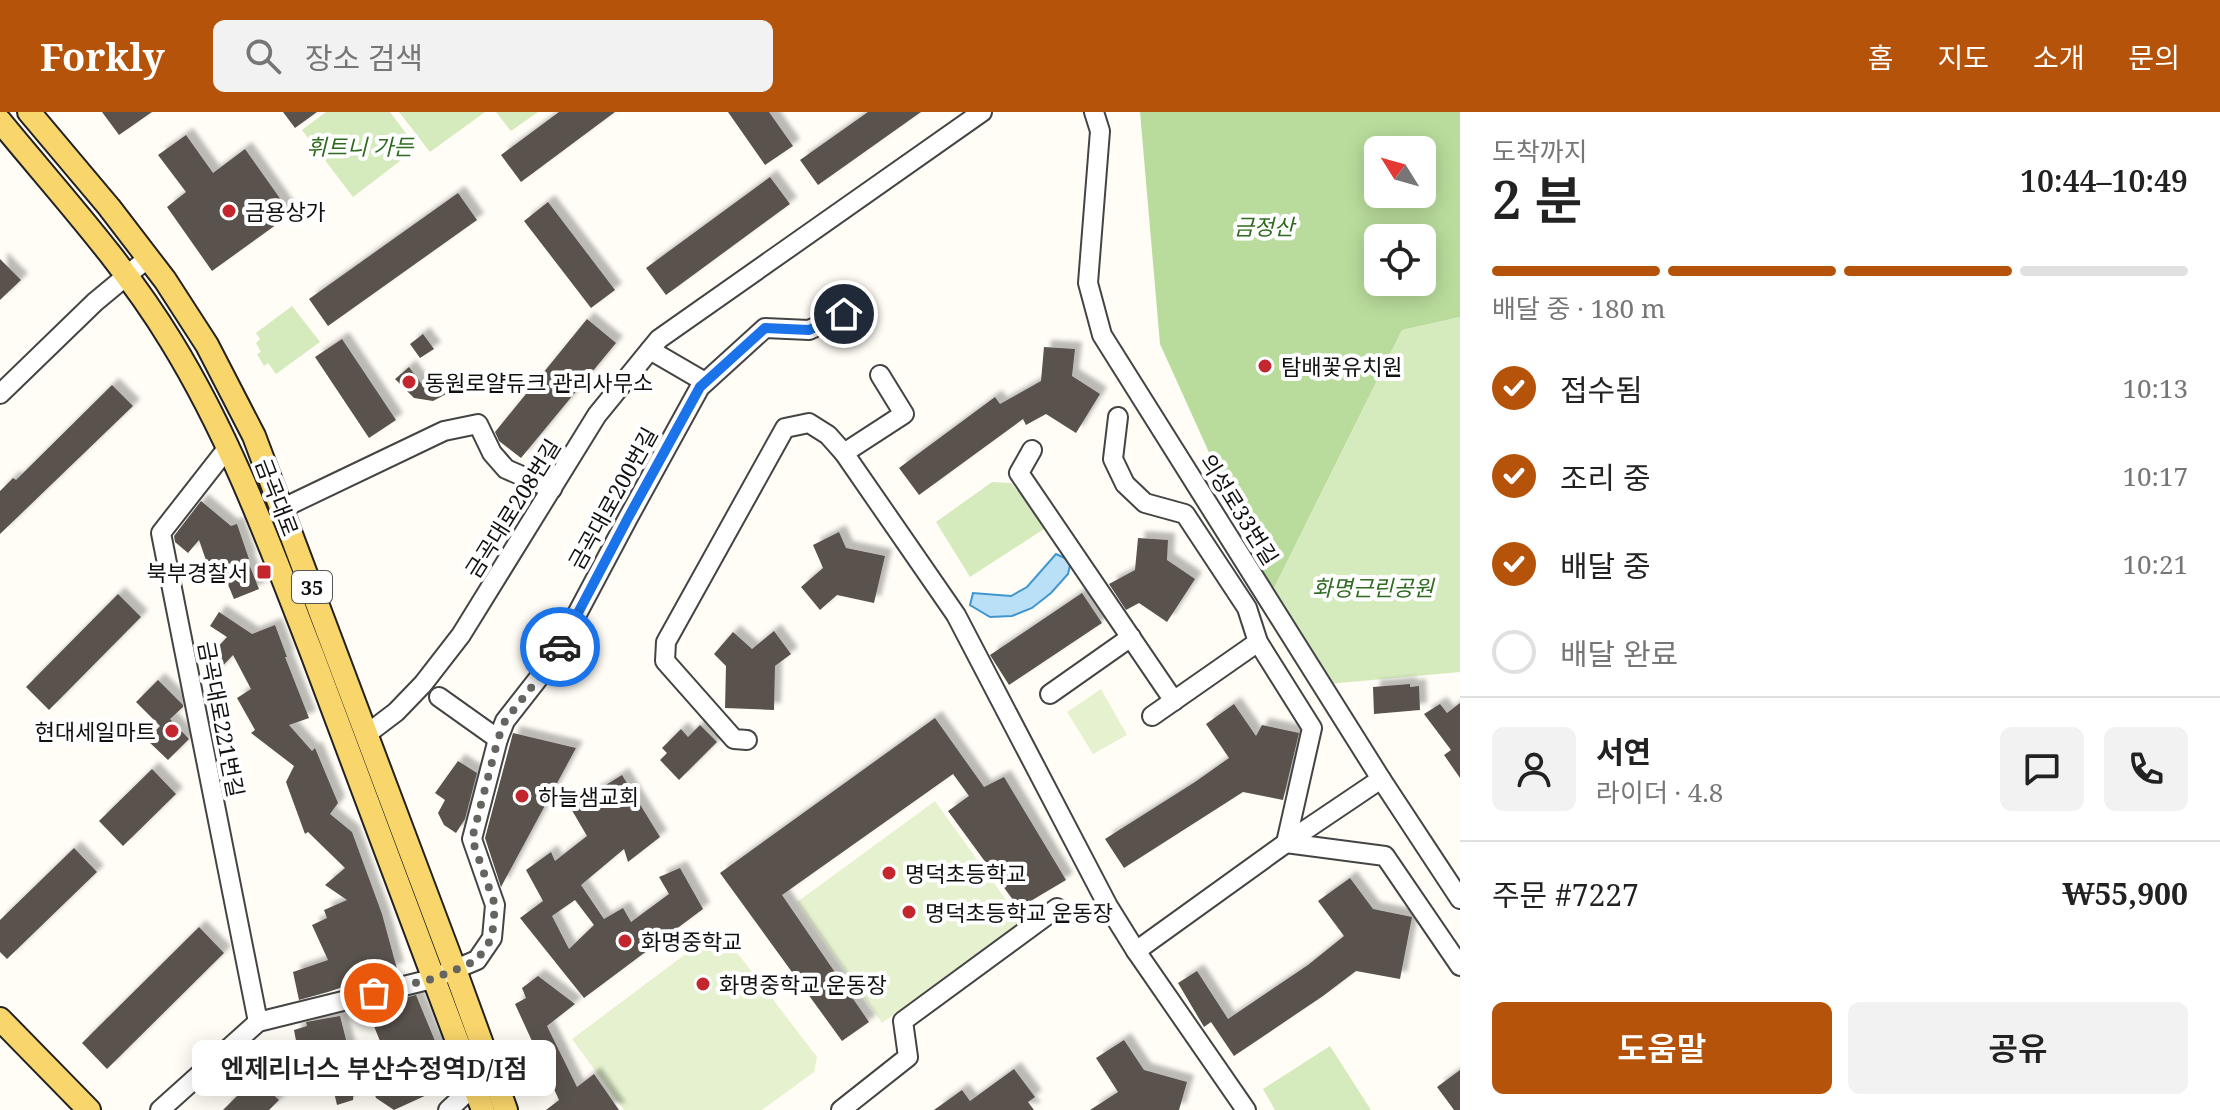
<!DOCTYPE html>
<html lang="ko">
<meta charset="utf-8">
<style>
:root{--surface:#fff;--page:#f2f2f2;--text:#222;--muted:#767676;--line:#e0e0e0;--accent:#b45309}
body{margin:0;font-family:"Noto Serif","Noto Sans KR",serif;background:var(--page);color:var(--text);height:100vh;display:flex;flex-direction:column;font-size:30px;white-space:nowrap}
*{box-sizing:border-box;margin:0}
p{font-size:26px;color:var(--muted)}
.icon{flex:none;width:44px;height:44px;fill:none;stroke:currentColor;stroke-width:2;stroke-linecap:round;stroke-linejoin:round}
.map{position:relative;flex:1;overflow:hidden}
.side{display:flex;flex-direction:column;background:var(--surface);width:760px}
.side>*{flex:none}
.needle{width:52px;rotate:307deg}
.controls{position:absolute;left:1364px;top:24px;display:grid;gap:16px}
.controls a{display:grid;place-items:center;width:72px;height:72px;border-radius:12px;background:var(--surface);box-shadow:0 4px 20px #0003;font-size:40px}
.pin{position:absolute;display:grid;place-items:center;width:68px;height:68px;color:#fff;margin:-34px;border:4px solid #fff;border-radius:50%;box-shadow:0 2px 8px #0007}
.courier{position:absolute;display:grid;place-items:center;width:80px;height:80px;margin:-40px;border:6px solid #1a73e8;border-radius:50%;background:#fff;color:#222;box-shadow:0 2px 10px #0007}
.bubble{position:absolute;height:56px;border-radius:12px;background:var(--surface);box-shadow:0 4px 20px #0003;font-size:26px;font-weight:600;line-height:56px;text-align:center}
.head em{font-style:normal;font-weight:600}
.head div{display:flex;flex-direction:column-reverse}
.head{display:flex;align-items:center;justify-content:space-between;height:136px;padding:0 32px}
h1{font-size:52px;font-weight:600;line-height:60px}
.bar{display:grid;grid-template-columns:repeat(4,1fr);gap:12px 8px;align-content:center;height:96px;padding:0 32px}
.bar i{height:10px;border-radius:6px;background:var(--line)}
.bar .selected{background:var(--accent)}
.bar p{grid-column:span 4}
.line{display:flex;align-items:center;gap:20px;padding:0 32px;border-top:2px solid var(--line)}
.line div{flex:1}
.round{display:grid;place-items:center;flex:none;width:84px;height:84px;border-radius:12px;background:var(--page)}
ol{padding:0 32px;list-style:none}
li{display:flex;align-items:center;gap:24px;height:88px}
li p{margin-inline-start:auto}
li .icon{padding:8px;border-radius:50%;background:var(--accent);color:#fff;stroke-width:4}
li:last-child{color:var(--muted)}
li i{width:44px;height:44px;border:4px solid var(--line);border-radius:50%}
.cta{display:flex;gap:16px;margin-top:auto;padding:16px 32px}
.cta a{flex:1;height:92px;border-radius:12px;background:var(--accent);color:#fff;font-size:32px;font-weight:600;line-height:92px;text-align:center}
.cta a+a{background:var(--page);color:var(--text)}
header{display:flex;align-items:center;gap:48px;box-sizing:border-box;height:112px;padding:0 40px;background:var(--accent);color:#fff}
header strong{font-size:38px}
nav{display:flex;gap:44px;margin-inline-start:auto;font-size:28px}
.search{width:560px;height:72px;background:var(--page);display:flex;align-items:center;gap:20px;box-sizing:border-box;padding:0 28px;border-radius:12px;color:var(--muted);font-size:30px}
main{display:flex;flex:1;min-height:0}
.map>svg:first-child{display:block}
</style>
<header>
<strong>Forkly</strong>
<div class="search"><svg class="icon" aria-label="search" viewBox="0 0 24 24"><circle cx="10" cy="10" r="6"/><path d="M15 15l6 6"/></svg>장소 검색</div>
<nav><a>홈</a><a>지도</a><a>소개</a><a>문의</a></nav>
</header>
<main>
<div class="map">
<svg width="1460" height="998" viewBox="0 0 1460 998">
<defs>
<filter id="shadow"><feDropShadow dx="7" dy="-7" stdDeviation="2" flood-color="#0004"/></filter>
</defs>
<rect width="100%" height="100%" fill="#fffdf5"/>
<g fill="#d5ebbd">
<polygon points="326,0 390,0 417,36 353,85 302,18"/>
<polygon points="399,0 485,0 430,40"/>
<polygon points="496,0 538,0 511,19"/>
<polygon points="292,194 320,230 276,262 268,251 264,254 257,242 261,240 256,231 260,227 256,221"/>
<polygon points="1460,205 1460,560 1328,572 1272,480 1402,218"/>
<polygon points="992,370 1011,371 1047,415 970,465 936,410"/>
<polygon points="1330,934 1371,998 1275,998 1263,977"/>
</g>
<path fill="#b9dc9c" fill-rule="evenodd" d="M1140,0H1460V205L1402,218L1272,480L1160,232ZM1378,38H1422V82H1378ZM1378,126H1422V170H1378Z"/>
<g fill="#e6f2cf">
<polygon points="1101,577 1127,623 1093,642 1067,600"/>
<polygon points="935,689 1022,810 882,911 797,790"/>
<polygon points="719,817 817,945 814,960 762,998 624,998 572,927"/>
</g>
<polygon fill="#b9e0f7" stroke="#3f96cf" stroke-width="2" points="1056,442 1071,449 1068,462 1051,481 1032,496 1012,504 990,505 970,493 973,481 1011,484 1027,475"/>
<g fill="#5a524d" fill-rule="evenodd" filter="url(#shadow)">
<polygon points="102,0 152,0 119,23"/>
<polygon points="283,0 317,0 295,16"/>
<polygon points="559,0 615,0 521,70 501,43"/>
<polygon points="728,0 769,0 793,34 765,53"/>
<polygon points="868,0 921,0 818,73 800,48"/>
<polygon points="186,23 213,61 245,37 291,102 212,159 167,95 186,80 158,43"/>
<polygon points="770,65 790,92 666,183 646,156"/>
<polygon points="458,81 477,108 328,214 309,187"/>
<polygon points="548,90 615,178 591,196 524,109"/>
<polygon points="0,147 21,168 0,188"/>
<polygon points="587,207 616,231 521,346 499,329 495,320"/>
<polygon points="423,222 434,237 420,246 410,232"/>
<polygon points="342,227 396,308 369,326 315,245"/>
<polygon points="1044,235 1075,237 1072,264 1100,282 1076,321 1046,302 1026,313 1023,307 919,383 899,356 995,285 1000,292 1041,269"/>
<polygon points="409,255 423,274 450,280 433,289 414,286 395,267"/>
<polygon points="112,273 133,294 0,422 0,379 13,366 16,368"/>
<polygon points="201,389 231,414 237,412 249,447 247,447 259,477 234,487 221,456 210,460 199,428 188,441 175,430 174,424"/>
<polygon points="839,420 846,436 885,444 874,491 837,483 820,498 801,475 823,456 813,433"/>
<polygon points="1138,426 1168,428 1167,448 1195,467 1167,510 1139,491 1126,498 1109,472 1135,458"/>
<polygon points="1082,481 1102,511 1009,573 990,543"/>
<polygon points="118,482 141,505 49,598 26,575"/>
<polygon points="219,500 252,522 275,513 287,545 285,545 309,606 289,613 312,639 315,636 338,691 330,702 352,720 382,802 397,857 328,880 299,888 293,860 328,848 312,813 327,806 324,798 347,788 325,773 345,756 308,720 305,722 286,670 294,654 251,621 255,618 237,586 251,577 233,543 215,562 203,551 227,525 210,514"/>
<polygon points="774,519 791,542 775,554 774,598 725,596 726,554 714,542 733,520 752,537"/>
<polygon points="158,568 183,593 183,595 170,607 189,627 168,648 147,628 160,614 136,590"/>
<polygon points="1410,572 1410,575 1419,574 1420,598 1374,602 1373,575"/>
<polygon points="1460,591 1460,666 1444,643 1451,638 1424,602 1440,592 1447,601"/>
<polygon points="1234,592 1256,624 1262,613 1299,621 1283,688 1243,680 1124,756 1105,727 1195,670 1229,646 1206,612"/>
<polygon points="935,606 984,675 1004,665 1066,768 1019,796 948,699 969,684 953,662 782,783 869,910 842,929 720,761"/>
<polygon points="700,613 717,630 679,668 660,648 667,641 662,636 681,617 688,625"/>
<polygon points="513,621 576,636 501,775 485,726"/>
<polygon points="458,649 477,661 465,707 456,721 444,713 438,701 445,688 435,681"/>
<polygon points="152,657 176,682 123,734 99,709"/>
<path d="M622,663L660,725L628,750L624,737L581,773L604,807L623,796L631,810L669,782L659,765L680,756L703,797L584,886L520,806L543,789L526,758L551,740L555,749L587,724L570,695ZM575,788L594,813L569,837L552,804Z"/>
<polygon points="74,736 97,760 7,847 0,840 0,808"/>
<polygon points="1350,766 1373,797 1412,805 1400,867 1356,859 1323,884 1234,944 1211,910 1204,915 1178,871 1197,859 1228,907 1308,853 1344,824 1318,789"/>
<polygon points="199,815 224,841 107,957 82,931"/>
<polygon points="538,864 575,892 547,914 577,975 594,962 619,998 546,998 559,988 515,892 526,886 522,876"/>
<polygon points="416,883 435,929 437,928 453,971 394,998 376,986 361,943 382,934 367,897"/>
<polygon points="340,904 351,947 357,944 353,988 337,993 326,946 310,937 298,939 294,918 307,914 306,910"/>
<polygon points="1124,928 1144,958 1187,970 1179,998 1090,998 1118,980 1096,946"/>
<polygon points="1014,957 1035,985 1028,990 1034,998 934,998 962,978 970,989"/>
<polygon points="1460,958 1460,998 1454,998 1437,975"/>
<polygon points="251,970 260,979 265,975 279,988 269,998 223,998"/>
</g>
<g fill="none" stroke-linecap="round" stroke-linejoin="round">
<defs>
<g id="minor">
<polyline points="1094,0 1100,19 1088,171 1102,223 1381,667 1460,787"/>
<polyline points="650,238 659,227 982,0"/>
<polyline points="880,263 904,302 844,341 956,503 1108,794 1136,839 1246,998"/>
<polyline points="0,282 95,190 148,146"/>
<polyline points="1118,305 1113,347 1125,372 1145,391 1185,402 1247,496 1258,530 1312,616 1286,731 1385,744 1460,854"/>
<polyline points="229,334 161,421 258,910"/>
<polyline points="1032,338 1019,361 1174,589"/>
<polyline points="283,396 444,319 478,312 492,341 506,357 552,377"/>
<polyline points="1050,582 1131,525"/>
<polyline points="439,585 498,627"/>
<polyline points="1152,604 1258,530"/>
<polyline points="367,622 396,600 423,572 461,523 597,303 650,238 705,270"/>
<polyline points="747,628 734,627 665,549 666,530 785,316 809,311 828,323 844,341"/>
<polyline points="1136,839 1286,731 1381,667"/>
<polyline points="160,998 258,910 432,867 477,848 492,826 495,793 472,727 498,627 505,609 552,549 628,406 700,275 765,216 809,218 844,202"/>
<polyline points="448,998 474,974"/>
<polyline points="841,998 908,945 903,909 1057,796"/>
</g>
<g id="major">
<polyline points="29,0 109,95 165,168 207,233 254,324 455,858 506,998"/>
<path d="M0,9C59,81 123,150 171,229C232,328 271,436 313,544C371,695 425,847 483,998"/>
<polyline points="0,907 89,998"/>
</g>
</defs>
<use href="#minor" stroke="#444" stroke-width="22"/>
<use href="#major" stroke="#222" stroke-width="26"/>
<use href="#minor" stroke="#fff" stroke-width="18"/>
<use href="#major" stroke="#f9d66b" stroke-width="22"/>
</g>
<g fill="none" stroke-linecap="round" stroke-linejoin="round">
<polyline stroke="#646461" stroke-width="8" stroke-dasharray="0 14.4" points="374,881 432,867 455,858 477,848 492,826 495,793 472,727 498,627 505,609 552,549 560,535"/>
<polyline stroke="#1a73e8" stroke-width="10" points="560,535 628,406 700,275 765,216 809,218 844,202"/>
</g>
<g fill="#c4262e" stroke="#fff" stroke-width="3">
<circle cx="229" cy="99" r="8"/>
<circle cx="1265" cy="254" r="8"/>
<circle cx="409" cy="270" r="8"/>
<rect x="256" y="452" width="16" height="16" rx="4"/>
<circle cx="172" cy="619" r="8"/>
<circle cx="522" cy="684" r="8"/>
<circle cx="889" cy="761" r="8"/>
<circle cx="909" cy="800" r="8"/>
<circle cx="625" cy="829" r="8"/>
<circle cx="703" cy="872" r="8"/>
</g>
<g text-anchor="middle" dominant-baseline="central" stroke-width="8" stroke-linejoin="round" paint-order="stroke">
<rect fill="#fff" stroke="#585858" stroke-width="2" x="292" y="459" width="40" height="32" rx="6"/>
<g font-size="20" font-weight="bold" fill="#111">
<text x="312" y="475">35</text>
</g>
<g font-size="22" font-style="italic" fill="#2f6b1f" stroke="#fff">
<text x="360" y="34">휘트니 가든</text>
<text x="1264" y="114">금정산</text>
<text x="1373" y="475">화명근린공원</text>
</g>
<g font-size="22" fill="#111" stroke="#fff" text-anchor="start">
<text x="245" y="99">금용상가</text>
<text x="1281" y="254">탐배꽃유치원</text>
<text x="425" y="270">동원로얄듀크 관리사무소</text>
<text x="248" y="460" text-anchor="end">북부경찰서</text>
<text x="156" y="619" text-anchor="end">현대세일마트</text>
<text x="538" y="684">하늘샘교회</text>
<text x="905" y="761">명덕초등학교</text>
<text x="925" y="800">명덕초등학교 운동장</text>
<text x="641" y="829">화명중학교</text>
<text x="719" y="872">화명중학교 운동장</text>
</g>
<g font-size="22" fill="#111" stroke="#fff">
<text transform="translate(278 385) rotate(69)">금곡대로</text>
<text transform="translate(612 386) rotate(-61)">금곡대로200번길</text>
<text transform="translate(512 396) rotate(-58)">금곡대로208번길</text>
<text transform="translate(1240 397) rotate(58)">의성로33번길</text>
<text transform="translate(222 607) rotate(79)">금곡대로221번길</text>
</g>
</g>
</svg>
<div class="controls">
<a><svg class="needle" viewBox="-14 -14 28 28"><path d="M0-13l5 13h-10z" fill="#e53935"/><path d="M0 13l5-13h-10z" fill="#767676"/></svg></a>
<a><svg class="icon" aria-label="locate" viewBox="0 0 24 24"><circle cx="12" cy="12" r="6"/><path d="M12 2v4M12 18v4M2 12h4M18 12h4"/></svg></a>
</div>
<div class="pin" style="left:374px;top:881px;background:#ea580c"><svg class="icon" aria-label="bag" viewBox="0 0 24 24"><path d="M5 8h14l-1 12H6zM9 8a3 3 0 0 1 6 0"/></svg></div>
<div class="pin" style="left:844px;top:202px;background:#1f2937"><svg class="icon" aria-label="home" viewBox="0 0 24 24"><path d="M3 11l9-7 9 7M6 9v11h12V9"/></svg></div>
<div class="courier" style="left:560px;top:535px"><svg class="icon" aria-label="car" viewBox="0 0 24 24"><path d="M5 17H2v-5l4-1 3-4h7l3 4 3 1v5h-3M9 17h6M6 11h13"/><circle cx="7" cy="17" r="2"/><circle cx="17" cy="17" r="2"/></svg></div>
<div class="bubble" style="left:192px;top:928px;width:364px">엔제리너스 부산수정역D/I점</div>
</div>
<section class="side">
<div class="head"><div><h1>2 분</h1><p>도착까지</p></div><em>10:44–10:49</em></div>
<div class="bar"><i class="selected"></i><i class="selected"></i><i class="selected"></i><i></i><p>배달 중 · 180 m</p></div>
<ol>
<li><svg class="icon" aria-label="check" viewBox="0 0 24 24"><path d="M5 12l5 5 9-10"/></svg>접수됨<p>10:13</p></li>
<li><svg class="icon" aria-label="check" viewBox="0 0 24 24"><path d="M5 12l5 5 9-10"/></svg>조리 중<p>10:17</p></li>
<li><svg class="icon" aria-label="check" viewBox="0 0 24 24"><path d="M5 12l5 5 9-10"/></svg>배달 중<p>10:21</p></li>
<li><i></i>배달 완료</li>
</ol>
<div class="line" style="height:144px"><a class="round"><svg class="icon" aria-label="person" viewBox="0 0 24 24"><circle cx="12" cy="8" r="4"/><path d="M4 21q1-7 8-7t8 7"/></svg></a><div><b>서연</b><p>라이더 · 4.8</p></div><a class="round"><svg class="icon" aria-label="chat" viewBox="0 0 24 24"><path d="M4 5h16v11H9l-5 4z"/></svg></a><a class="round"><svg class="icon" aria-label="phone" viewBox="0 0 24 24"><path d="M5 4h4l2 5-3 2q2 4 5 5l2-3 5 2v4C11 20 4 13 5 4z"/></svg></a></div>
<div class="line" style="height:104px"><div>주문 #7227</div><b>₩55,900</b></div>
<div class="cta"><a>도움말</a><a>공유</a></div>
</section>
</main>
